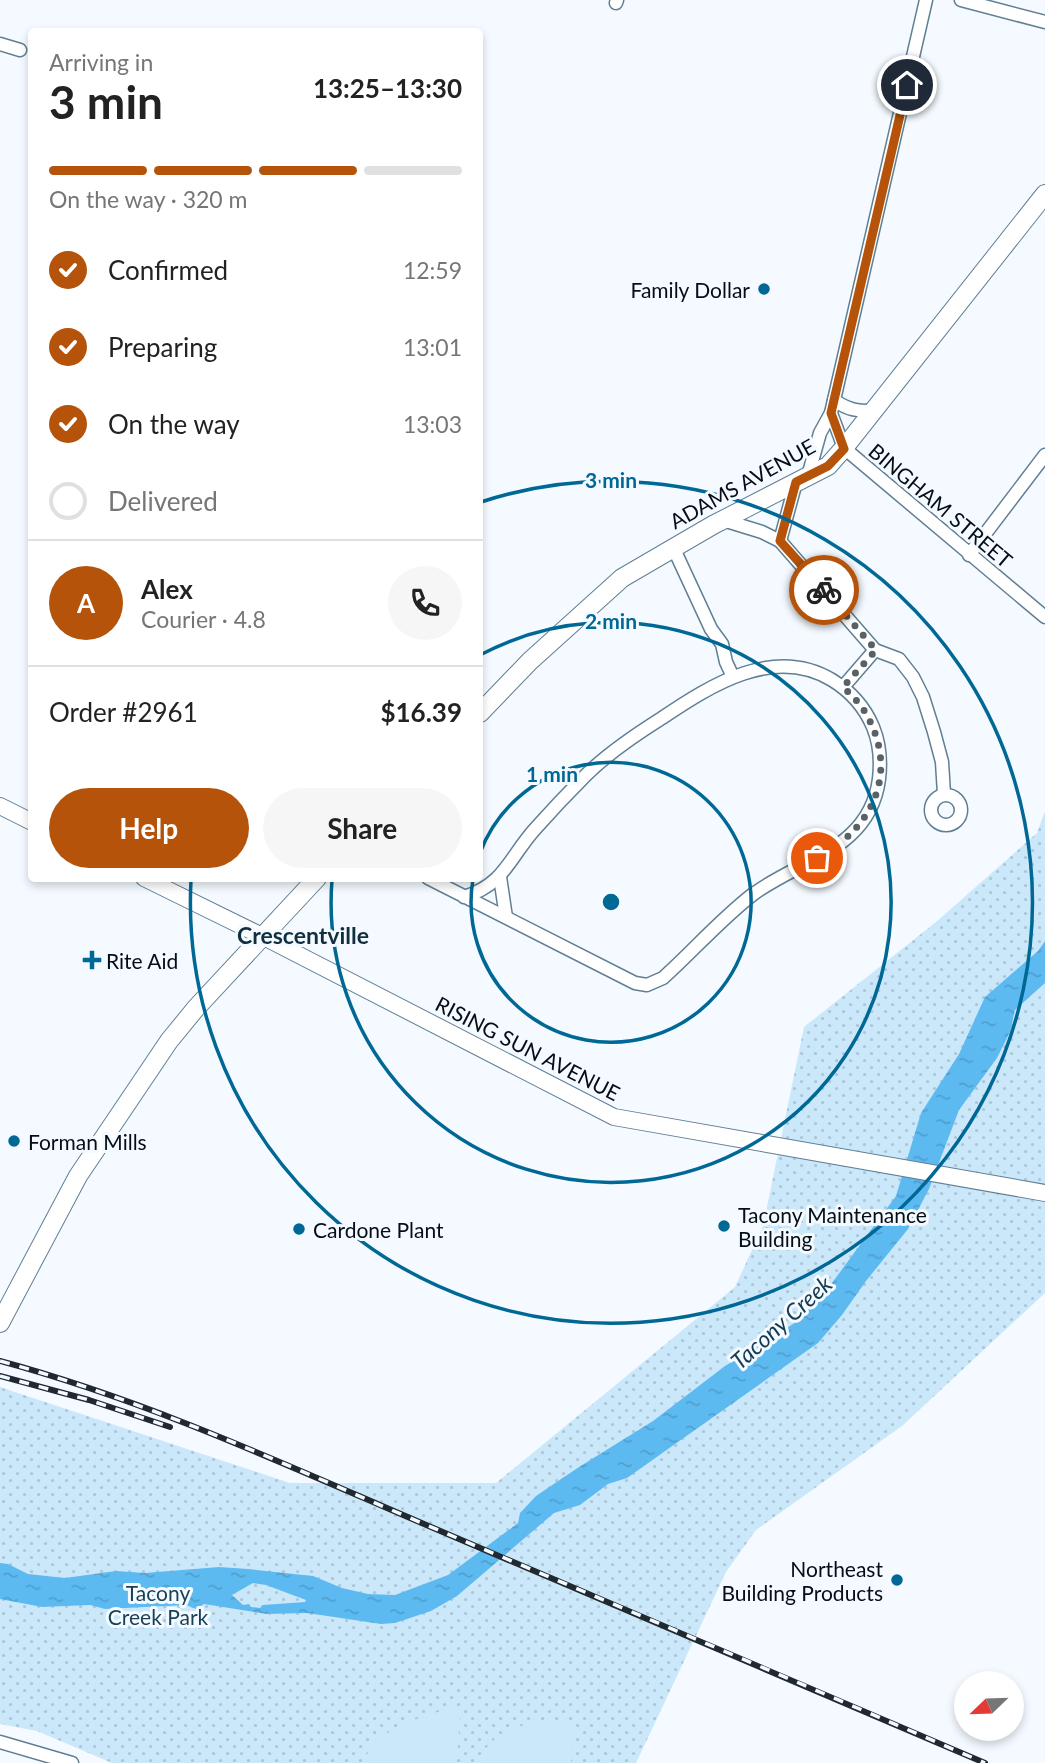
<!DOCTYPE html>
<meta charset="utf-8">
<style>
:root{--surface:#fff;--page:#f6f6f6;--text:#222;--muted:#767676;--line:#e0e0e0;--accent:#b45309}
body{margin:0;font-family:Lato,sans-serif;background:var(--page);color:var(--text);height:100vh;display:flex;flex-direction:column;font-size:26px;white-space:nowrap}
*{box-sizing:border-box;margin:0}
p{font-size:23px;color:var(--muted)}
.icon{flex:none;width:38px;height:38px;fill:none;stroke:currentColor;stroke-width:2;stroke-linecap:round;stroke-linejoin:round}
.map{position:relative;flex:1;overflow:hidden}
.drawer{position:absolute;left:28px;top:28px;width:455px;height:854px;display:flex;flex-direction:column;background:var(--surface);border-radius:7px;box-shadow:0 4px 10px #0003}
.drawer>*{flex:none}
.needle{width:46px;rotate:247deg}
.controls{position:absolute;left:954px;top:1671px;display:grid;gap:14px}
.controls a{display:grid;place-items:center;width:70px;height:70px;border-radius:50%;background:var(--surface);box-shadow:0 4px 10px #0003;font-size:35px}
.pin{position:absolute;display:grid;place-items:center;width:60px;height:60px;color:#fff;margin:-30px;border:4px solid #fff;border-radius:50%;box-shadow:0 2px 7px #0007}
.courier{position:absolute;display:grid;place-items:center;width:70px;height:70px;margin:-35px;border:5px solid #b45309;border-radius:50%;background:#fff;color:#222;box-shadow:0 2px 9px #0007}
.head em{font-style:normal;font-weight:700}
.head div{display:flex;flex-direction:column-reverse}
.head{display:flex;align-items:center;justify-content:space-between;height:119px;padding:0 21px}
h1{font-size:46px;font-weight:700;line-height:52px}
.bar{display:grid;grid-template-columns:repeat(4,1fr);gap:10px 7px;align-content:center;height:84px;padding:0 21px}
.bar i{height:9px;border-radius:5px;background:var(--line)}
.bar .active{background:var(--accent)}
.bar p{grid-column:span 4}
.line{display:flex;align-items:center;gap:18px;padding:0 21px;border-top:2px solid var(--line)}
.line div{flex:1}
.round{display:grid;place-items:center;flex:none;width:74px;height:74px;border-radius:37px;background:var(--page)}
ol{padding:0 21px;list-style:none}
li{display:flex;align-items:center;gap:21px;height:77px}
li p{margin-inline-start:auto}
li .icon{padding:7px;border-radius:50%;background:var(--accent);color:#fff;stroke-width:4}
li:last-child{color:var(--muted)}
li i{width:38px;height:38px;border:4px solid var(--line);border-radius:50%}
.action{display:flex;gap:14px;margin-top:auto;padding:14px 21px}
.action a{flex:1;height:80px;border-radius:42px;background:var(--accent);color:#fff;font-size:28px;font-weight:700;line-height:80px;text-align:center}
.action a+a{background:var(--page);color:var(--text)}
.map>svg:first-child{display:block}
</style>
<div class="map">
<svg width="1045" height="1763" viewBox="0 0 1045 1763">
<defs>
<pattern id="park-dots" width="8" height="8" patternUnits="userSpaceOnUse" patternTransform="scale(1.75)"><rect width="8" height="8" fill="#cbe8fb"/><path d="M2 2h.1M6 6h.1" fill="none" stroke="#adc6d6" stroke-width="1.8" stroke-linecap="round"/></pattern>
<pattern id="water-ripples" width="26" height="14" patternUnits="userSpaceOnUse" patternTransform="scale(1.75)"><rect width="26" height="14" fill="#5dbaf1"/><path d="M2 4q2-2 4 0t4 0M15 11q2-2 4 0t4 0" fill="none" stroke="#4f9fce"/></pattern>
</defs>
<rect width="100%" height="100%" fill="#f4faff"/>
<polygon fill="url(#park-dots)" points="1045,811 1045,1293 902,1426 756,1530 726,1572 636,1763 112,1763 37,1731 0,1724 0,1387 290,1483 496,1483 735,1287 763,1226 804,1027 936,922 1037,833"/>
<g fill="#cbe8fb">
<path d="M445,1710H460L457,1763H362C379,1728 410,1721 445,1710Z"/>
<path d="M535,1722H573L571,1763H476C494,1734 503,1731 535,1722Z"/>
</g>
<path fill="url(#water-ripples)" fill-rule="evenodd" d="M1045,941V983L1015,1010L1010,1032L997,1058L959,1110L929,1189L908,1229L866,1281L842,1315L818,1343L627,1478L608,1484L580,1505L554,1513L457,1596L431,1611L395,1623L381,1624L307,1613L267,1614L204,1604L196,1609L186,1605L105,1609L90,1605L42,1607L0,1599V1563L8,1564L28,1574L65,1578L116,1571L145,1573L219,1567L248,1569L313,1576L342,1588L368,1594L395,1595L448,1575L518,1523L520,1513L536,1496L579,1467L653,1421L725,1366L793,1324L811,1307L829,1287L896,1196L921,1113L959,1054L985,997L1038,951ZM253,1583L266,1585L306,1600L305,1602L263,1605L260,1608L251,1607L249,1604L243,1605L232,1595Z"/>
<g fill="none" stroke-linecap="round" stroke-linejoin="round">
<defs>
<g id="minor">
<polyline points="926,0 831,413 844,448 1045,617"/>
<polyline points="961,0 1045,22"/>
<polyline points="616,3 617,0"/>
<polyline points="0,44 20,50"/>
<path d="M834,400C848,410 857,411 873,411"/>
<polyline points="808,476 820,433 831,413"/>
<polyline points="723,520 762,532 780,541 796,482"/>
<polyline points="780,541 875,650 899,659 913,677 923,697 934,732 942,762 944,794"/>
<polyline points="673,547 711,629 722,644 726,662 733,677"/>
<polyline points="969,555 1045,455"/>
<polyline points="843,687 875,650"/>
<circle cx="946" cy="810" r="15"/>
<polyline points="500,877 506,917"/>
<path d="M428,878L635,983L647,985L663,978C693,951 720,920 752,895C800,859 870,850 879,779C881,762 880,744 873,727C865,708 850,691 832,680C774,645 711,685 662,718C635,735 608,753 586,775C568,793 551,811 535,829C509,858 505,884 464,897"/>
<polyline points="0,1742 72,1763"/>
</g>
<g id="major">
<polyline points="0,806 32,822"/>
<polyline points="144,878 262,936 614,1117 1045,1193"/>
</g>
<g id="highway">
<polyline points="480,713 530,661 622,578 713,525 828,466 844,448 1045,194"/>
<polyline points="0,1323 78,1176 169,1041 196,1008 317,878"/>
</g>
</defs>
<use href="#minor" stroke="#607f93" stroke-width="15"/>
<use href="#major" stroke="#607f93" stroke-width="18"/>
<use href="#highway" stroke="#607f93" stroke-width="20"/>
<use href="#minor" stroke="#fff" stroke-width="12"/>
<use href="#major" stroke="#fff" stroke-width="16"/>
<use href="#highway" stroke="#fff" stroke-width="18"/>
<defs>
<g id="rail">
<path d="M0,1361C148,1401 284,1464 424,1524C611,1603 798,1682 985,1763"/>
<polyline points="0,1376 89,1400 170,1427"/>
</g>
</defs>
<use href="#rail" stroke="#1f292f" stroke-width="6"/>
<use href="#rail" stroke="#f4faff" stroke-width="3.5" stroke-dasharray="10" stroke-linecap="butt"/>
</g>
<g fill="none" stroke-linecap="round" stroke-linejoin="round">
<path stroke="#586167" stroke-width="7" stroke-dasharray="0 12.6" d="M817,858C874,828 900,771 865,712C859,702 851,695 843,687L876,650L824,590"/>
<polyline stroke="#b45309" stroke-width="9" points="824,590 780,541 796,482 828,466 844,449 831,413 907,85"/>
</g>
<g fill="none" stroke="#006895" stroke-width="3.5">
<path d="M480 853A140 140 0 1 1 473 879"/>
<path d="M480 655A280 280 0 1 1 332 880"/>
<path d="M481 502A421 421 0 1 1 191 880"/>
</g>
<g fill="#006895" stroke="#f4faff" stroke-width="2.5">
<circle cx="764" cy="289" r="7"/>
<path d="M88.5 949.5h7v7h7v7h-7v7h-7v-7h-7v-7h7z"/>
<circle cx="14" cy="1141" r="7"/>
<circle cx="724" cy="1226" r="7"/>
<circle cx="299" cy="1229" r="7"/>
<circle cx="897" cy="1580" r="7"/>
</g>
<g text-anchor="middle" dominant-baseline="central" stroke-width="6" stroke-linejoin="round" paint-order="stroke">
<g font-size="21" fill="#040e15" stroke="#f4faff" text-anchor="start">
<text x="750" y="289" text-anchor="end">Family Dollar</text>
<text x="106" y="960">Rite Aid</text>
<text x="28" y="1141">Forman Mills</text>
<text x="738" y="1214">Tacony Maintenance<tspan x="738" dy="24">Building</tspan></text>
<text x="313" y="1229">Cardone Plant</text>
<text x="883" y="1568" text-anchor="end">Northeast<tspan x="883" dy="24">Building Products</tspan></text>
</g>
<g font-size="21" fill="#040e15" stroke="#f4faff">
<text transform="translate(742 483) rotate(-29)">ADAMS AVENUE</text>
<text transform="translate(941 505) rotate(40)">BINGHAM STREET</text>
<text transform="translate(528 1048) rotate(27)">RISING SUN AVENUE</text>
</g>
<g font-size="21" fill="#173f56" stroke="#f4faff">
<text x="158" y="1592">Tacony<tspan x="158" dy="24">Creek Park</tspan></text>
</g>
<g font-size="23" font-weight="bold" fill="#122f40" stroke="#f4faff">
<text x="303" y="935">Crescentville</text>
</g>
<g font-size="23" font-style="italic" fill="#133b51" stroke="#f4faff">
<text transform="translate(781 1322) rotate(-42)">Tacony Creek</text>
</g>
</g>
<circle cx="611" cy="902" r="10" fill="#006895" stroke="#f4faff" stroke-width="3.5"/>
<g font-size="21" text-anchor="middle" font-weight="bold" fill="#006895" stroke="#f4faff" stroke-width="6" stroke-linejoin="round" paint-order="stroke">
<text x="611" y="488">3 min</text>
<text x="611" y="629">2 min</text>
<text x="552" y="782">1 min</text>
</g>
</svg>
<div class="controls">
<a><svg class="needle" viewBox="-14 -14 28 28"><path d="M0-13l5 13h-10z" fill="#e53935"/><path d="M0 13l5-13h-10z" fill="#767676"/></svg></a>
</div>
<div class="pin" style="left:817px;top:858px;background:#ea580c"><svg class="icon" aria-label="bag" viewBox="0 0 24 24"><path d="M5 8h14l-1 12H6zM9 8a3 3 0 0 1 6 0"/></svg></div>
<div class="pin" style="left:907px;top:85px;background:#1f2937"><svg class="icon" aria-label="home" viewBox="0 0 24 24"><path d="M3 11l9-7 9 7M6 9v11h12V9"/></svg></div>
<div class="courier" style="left:824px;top:590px"><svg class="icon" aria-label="bike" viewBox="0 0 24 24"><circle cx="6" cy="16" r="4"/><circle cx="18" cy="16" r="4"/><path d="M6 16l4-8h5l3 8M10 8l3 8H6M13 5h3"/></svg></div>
<section class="drawer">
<div class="head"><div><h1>3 min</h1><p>Arriving in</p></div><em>13:25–13:30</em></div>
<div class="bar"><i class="active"></i><i class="active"></i><i class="active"></i><i></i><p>On the way · 320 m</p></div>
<ol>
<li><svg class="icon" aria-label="check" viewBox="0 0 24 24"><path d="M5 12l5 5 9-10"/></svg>Confirmed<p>12:59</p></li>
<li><svg class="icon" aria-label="check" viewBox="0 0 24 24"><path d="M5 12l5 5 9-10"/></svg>Preparing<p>13:01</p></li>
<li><svg class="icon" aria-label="check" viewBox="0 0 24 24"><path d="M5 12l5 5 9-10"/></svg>On the way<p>13:03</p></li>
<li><i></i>Delivered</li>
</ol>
<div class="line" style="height:126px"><b class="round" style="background:var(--accent);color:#fff">A</b><div><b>Alex</b><p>Courier · 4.8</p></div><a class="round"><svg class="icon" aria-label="phone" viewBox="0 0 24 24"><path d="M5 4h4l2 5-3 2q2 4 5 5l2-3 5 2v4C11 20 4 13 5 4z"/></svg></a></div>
<div class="line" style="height:91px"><div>Order #2961</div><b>$16.39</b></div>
<div class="action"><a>Help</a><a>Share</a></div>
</section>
</div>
